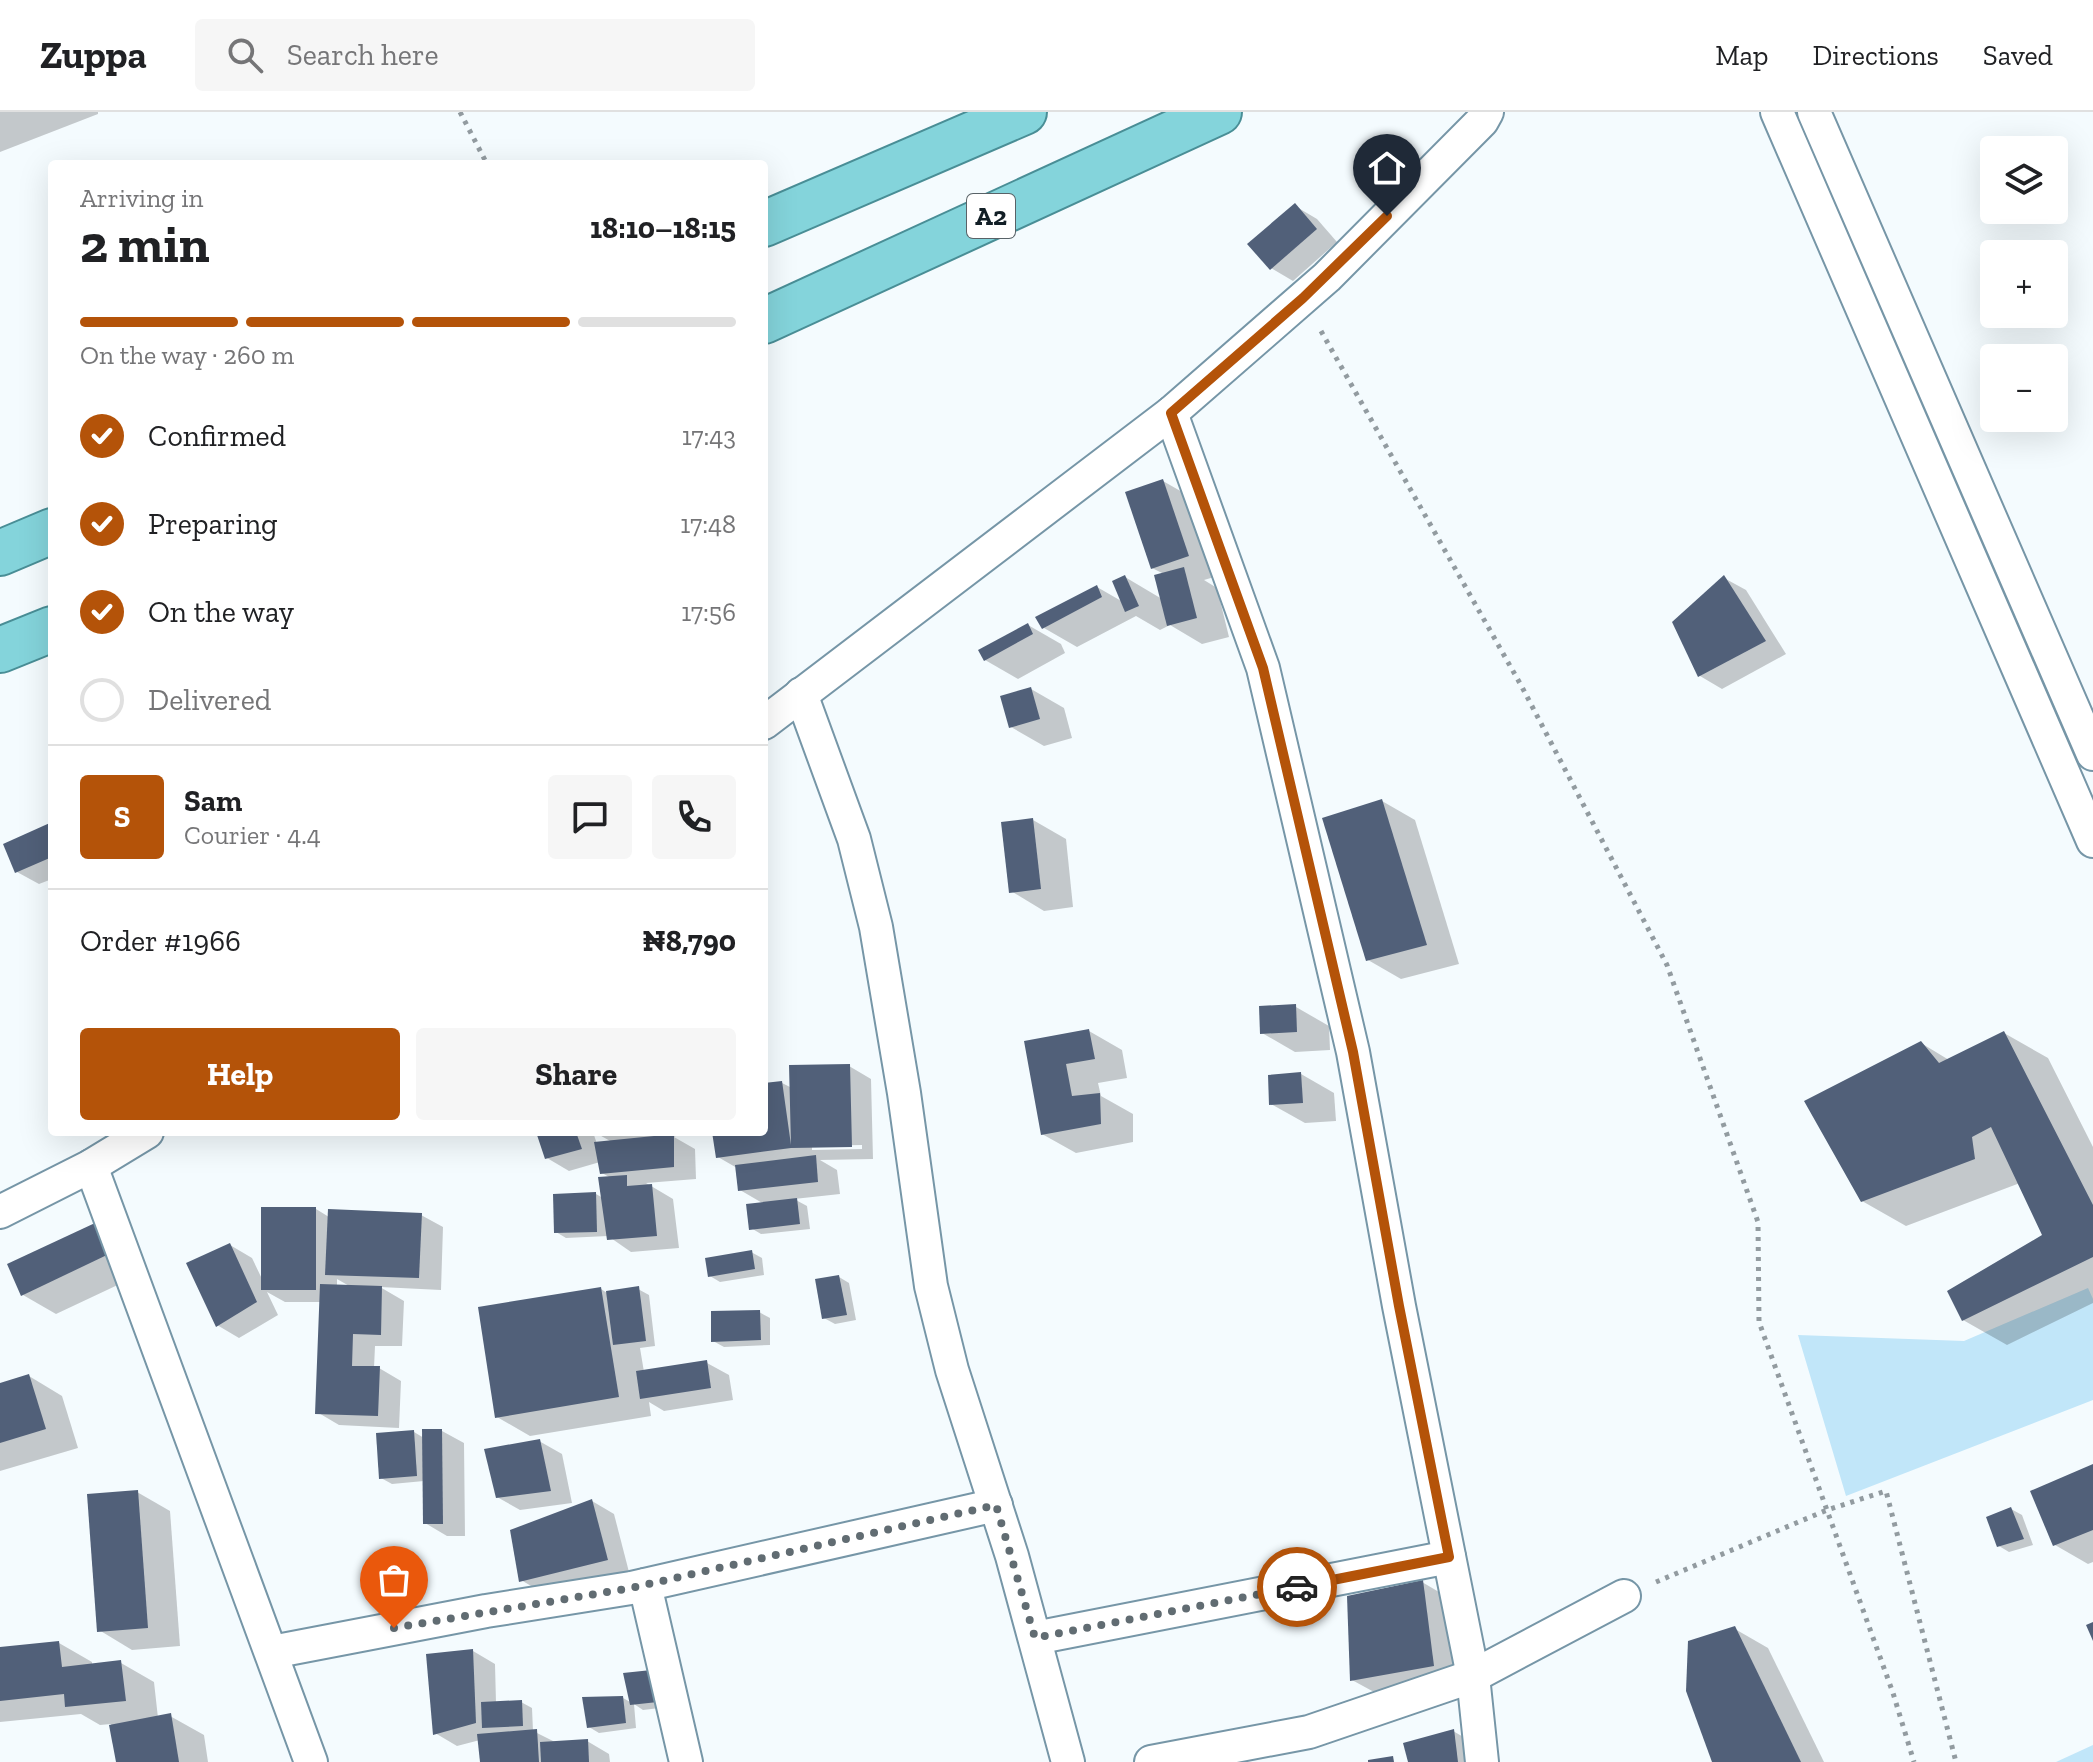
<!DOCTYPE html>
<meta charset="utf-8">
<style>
:root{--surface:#fff;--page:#f6f6f6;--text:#202124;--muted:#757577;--line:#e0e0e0;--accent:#b45309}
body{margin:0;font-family:"Zilla Slab",serif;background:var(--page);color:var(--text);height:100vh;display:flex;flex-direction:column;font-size:30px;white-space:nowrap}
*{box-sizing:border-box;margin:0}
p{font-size:26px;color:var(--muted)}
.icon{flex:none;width:44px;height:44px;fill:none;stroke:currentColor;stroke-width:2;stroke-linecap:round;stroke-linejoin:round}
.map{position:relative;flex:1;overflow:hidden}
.sheet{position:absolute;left:48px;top:48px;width:720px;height:976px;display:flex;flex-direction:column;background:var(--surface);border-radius:8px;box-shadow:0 8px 32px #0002}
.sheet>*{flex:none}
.buttons{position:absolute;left:1980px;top:24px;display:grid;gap:16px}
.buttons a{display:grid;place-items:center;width:88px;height:88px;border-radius:8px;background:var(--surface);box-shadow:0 8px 32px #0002;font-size:40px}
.pin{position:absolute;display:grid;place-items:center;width:68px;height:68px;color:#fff;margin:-82px -34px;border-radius:50% 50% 50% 0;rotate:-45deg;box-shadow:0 0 8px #0007}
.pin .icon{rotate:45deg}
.courier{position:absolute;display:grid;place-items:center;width:80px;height:80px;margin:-40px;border:6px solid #b45309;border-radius:50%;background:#fff;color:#222;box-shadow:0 2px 10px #0007}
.summary em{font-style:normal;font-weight:800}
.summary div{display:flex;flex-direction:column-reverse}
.summary{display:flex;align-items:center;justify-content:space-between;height:136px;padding:0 32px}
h1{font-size:52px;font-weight:800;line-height:60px}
.bar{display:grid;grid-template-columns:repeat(4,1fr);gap:12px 8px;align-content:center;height:96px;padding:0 32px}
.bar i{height:10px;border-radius:6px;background:var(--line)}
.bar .on{background:var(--accent)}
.bar p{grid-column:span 4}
.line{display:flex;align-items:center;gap:20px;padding:0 32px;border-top:2px solid var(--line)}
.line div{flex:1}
.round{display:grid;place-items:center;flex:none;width:84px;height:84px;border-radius:8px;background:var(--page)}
ol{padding:0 32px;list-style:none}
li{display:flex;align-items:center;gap:24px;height:88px}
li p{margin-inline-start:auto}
li .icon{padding:8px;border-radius:50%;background:var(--accent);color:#fff;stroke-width:4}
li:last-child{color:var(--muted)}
li i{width:44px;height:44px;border:4px solid var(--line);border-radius:50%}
.button{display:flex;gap:16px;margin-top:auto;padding:16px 32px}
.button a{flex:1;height:92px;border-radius:8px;background:var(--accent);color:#fff;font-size:32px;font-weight:800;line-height:92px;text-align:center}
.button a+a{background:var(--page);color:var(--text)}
header{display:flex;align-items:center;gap:48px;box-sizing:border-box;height:112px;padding:0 40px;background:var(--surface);border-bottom:2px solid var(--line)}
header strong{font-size:38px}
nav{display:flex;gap:44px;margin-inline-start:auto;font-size:28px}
.search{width:560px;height:72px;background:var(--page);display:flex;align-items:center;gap:20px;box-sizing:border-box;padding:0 28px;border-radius:8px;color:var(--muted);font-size:30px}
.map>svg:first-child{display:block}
</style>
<header>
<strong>Zuppa</strong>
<div class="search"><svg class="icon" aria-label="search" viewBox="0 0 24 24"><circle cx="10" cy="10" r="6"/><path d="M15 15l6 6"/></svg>Search here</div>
<nav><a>Map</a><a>Directions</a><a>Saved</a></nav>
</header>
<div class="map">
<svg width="2093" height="1650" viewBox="0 0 2093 1650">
<rect width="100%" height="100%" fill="#f4fbfe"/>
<g fill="#c1e6f9">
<polygon points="2088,1176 2093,1187 2093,1288 1846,1384 1798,1223 1964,1229"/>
<polygon points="2093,1633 2093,1650 2056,1650"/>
</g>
<g fill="#0003" fill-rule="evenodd">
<polygon points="0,0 98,0 98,2 0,40"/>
<polygon points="1295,94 1317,107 1337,130 1293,169 1271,156"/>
<polygon points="1163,369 1196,388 1221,463 1204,468 1217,476 1229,525 1202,532 1170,513 1160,518 1136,504 1077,535 1044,516 1097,475 1123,490 1125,465 1162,487 1164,462 1152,456"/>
<polygon points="1724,466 1746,478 1786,542 1722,577 1700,564"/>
<polygon points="1028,513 1061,532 1065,541 1018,567 985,548"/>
<polygon points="1031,577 1064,596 1072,626 1044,634 1011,615"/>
<polygon points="1382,689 1415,708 1459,852 1401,867 1368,848"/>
<polygon points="1033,708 1066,727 1073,795 1044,799 1011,779"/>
<polygon points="52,713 52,767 39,772 17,760"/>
<polygon points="1296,895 1329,914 1330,938 1295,940 1262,921"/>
<polygon points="1089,919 1122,938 1127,966 1098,971 1101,984 1133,1002 1133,1030 1076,1041 1042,1022 1026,931"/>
<polygon points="2004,921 2048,946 2093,1035 2093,1191 2007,1233 1963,1208 2045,1124 2020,1071 1906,1114 1862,1089 1921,931 1949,948"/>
<path d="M849,954L871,967L873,1047L820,1048L837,1058L840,1082L794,1087L807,1094L810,1117L761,1122L751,1116L764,1092L740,1078L737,1056L718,1045L714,1020H764V973L782,971L792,976ZM862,1033V1037L812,1038V1034Z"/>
<polygon points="1301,962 1334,981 1336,1009 1305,1011 1271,992"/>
<polygon points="538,1020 593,1020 597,1032 612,1030 594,1020 683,1020 674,1025 695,1037 696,1067 646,1071 673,1087 679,1136 631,1140 608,1124 566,1126 556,1120 596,1082 603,1086 611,1066 602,1061 600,1050 569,1059 547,1046"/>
<path d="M316,1097L329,1105L421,1103L443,1115L441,1178L380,1175L404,1189L402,1234H375L374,1256H379L401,1269L399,1316L339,1313L317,1300L321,1190H285L267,1180L278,1203L239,1226L217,1213L230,1133L252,1146L263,1169ZM337,1167L351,1175H337Z"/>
<polygon points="95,1113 141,1162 56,1202 23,1183"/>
<polygon points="751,1140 762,1146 764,1163 720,1170 710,1164"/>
<polygon points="839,1165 849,1171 856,1208 835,1212 824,1206"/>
<polygon points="601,1177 607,1181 638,1177 649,1183 655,1234 640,1236 644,1260 707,1251 729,1263 733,1288 664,1299 649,1290 651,1304 530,1324 497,1305"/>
<polygon points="759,1200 770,1206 770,1233 724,1235 713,1229"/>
<polygon points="29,1264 62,1284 78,1336 0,1359 0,1273"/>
<polygon points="442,1319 464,1331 465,1424 447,1424 425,1411 424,1369 392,1372 381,1366 414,1320 424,1326"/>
<polygon points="539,1329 562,1342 572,1391 520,1398 497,1385"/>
<polygon points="2093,1354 2093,1450 2088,1452 2055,1433"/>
<polygon points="137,1380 170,1399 180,1534 132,1538 99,1518"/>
<polygon points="592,1389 614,1402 629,1460 543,1481 521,1468"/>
<polygon points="2011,1397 2022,1403 2033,1433 2009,1440 1999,1434"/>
<polygon points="1422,1470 1444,1483 1456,1566 1374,1580 1352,1568"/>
<polygon points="1735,1517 1768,1536 1824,1650 1714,1650"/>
<polygon points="59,1531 92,1550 92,1554 121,1551 154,1570 158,1606 170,1604 204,1623 208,1650 118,1650 111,1612 100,1613 81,1602 0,1610 0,1537"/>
<polygon points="473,1539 495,1552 496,1591 521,1590 532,1596 533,1619 557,1631 587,1629 609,1642 610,1650 482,1650 480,1628 457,1634 435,1621"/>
<polygon points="625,1563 676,1594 643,1598 634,1592 636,1616 599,1621 589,1615 623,1586 632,1591"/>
<polygon points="1453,1619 1486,1638 1488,1650 1410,1650"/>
</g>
<g fill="#516079">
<polygon points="1295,91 1317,117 1270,158 1247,132"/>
<polygon points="1163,367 1189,444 1151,457 1125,380"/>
<polygon points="1184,455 1197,506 1167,514 1154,463"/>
<polygon points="1125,463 1139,494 1125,500 1112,469"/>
<polygon points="1724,463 1766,529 1698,565 1672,510"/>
<polygon points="1097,473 1102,485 1042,517 1035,505"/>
<polygon points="1028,511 1033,522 984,549 978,538"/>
<polygon points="1031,575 1040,607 1009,616 1000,584"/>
<polygon points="1382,687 1427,833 1366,849 1322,706"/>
<polygon points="1033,706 1041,777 1009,781 1001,710"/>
<polygon points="52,710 52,745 15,761 3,732"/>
<polygon points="1296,892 1297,920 1260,922 1259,894"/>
<polygon points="1089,917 1095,947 1066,952 1072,984 1100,981 1101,1012 1041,1023 1024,929"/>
<polygon points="2004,919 2093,1093 2093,1145 1962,1209 1947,1179 2042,1123 1991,1015 1972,1025 1975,1047 1861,1090 1804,989 1921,929 1939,951"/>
<polygon points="850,952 852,1035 791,1036 716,1046 712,1020 764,1020 764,971 782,969 791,1033 789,953"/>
<polygon points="1301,960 1303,991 1269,993 1268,963"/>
<polygon points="536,1020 576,1020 582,1037 545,1047"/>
<polygon points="674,1022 674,1055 600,1062 594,1030"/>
<polygon points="816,1043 818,1070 738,1079 735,1053"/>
<polygon points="627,1063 627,1074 652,1072 657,1124 607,1128 598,1065"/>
<polygon points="596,1080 597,1120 554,1121 553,1082"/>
<polygon points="797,1086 800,1112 749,1118 746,1092"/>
<rect x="261" y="1095" width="55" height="83"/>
<polygon points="328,1097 422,1101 419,1166 325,1163"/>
<polygon points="95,1111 109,1142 21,1184 7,1152"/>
<polygon points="230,1131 257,1190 216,1215 186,1151"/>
<polygon points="752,1138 755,1157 708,1165 705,1146"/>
<polygon points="839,1163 847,1203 822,1207 815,1167"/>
<polygon points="320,1172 382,1174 381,1223 353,1222 352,1254 380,1254 378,1304 315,1302"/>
<polygon points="639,1174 646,1229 613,1233 606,1179"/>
<polygon points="601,1175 619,1285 495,1306 478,1195"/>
<polygon points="760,1198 761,1228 711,1230 711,1199"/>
<polygon points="707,1248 711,1276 640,1287 636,1259"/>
<polygon points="29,1262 46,1317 0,1331 0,1271"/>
<polygon points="422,1317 442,1317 443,1412 423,1412"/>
<polygon points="414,1318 417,1364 379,1367 376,1321"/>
<polygon points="540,1327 551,1379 496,1386 484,1337"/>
<polygon points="2093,1352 2093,1418 2053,1434 2030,1379"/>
<polygon points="138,1378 148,1516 97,1520 87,1382"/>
<polygon points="592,1387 608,1448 519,1470 510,1418"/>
<polygon points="2011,1395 2024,1427 1997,1435 1986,1405"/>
<polygon points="1423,1468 1434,1554 1350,1569 1347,1484"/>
<polygon points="2093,1510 2093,1529 2086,1513"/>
<polygon points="1735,1514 1801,1650 1712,1650 1686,1579 1688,1529"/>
<polygon points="59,1529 62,1555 121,1548 126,1589 65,1595 64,1582 0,1589 0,1535"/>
<polygon points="473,1537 476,1611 433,1623 426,1542"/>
<polygon points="661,1557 667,1589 630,1593 623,1561"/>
<polygon points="623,1584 626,1611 587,1616 582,1585"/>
<polygon points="522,1588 523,1614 482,1616 481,1590"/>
<polygon points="171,1601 179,1650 116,1650 109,1613"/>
<polygon points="537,1617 539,1650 480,1650 477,1622"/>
<polygon points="1454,1617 1458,1650 1408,1650 1403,1631"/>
<polygon points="588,1627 589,1650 541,1650 540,1630"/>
<polygon points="1393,1644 1394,1650 1368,1650 1368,1648"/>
</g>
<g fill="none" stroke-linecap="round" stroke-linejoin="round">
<defs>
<g id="minor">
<polyline points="1777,0 2093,729"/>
<polyline points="1814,0 2093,642"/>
<polyline points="1171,301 1263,556 1353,940 1399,1194 1473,1564 1482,1650"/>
<polyline points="801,582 854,727 876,815 904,981 931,1174 952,1258 1012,1444 1068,1650"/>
<polyline points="764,611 1171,301 1327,165 1482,9 1487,0"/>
<polyline points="91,1054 311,1650"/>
<polyline points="0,1100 91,1054 147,1020"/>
<polyline points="645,1473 686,1650"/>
<polyline points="1035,1526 1449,1445"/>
<polyline points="272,1540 486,1499 631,1476 996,1393"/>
<polyline points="1151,1650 1309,1620 1473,1564 1624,1484"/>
</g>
<g id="trunk">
<polyline points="764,112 1024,0"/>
<polyline points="764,209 1219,0"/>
<polyline points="0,441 52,419"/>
<polyline points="0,538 52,517"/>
</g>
</defs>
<use href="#minor" stroke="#7696a7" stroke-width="36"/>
<use href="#trunk" stroke="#498e96" stroke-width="48"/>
<g stroke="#929ba0" stroke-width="5" stroke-dasharray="4 6" stroke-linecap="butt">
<polyline points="460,0 487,52"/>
<polyline points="1321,219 1522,575 1667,853 1758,1110 1759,1210 1893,1581 1914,1650"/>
<polyline points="1656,1470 1827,1398 1886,1379 1956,1650"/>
</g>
<use href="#minor" stroke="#fff" stroke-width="32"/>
<use href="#trunk" stroke="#84d4db" stroke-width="44"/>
</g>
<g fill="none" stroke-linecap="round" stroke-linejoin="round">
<polyline stroke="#616c72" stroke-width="8" stroke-dasharray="0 14.4" points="394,1516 631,1476 996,1393 1035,1526 1297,1475"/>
<polyline stroke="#b45309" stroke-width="10" points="1297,1475 1449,1445 1399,1194 1353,940 1263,556 1171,301 1303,186 1387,104"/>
</g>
<g text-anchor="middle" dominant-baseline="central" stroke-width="8" stroke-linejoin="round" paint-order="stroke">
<rect fill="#fff" stroke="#596267" stroke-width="2" x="967" y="82" width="48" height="44" rx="6"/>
<g font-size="26" font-weight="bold" fill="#121f26">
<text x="991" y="104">A2</text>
</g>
</g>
</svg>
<div class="buttons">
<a><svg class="icon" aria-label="layers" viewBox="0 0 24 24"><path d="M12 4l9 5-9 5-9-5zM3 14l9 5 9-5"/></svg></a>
<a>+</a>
<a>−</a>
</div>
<div class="pin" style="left:394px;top:1516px;background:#ea580c"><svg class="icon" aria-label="bag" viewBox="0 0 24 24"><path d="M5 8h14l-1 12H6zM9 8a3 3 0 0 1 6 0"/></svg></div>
<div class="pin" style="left:1387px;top:104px;background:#1f2937"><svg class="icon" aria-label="home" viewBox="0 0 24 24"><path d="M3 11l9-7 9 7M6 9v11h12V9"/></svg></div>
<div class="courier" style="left:1297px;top:1475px"><svg class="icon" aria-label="car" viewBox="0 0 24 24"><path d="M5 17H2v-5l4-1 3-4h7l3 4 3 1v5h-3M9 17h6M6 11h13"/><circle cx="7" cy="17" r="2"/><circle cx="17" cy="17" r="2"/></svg></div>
<section class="sheet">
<div class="summary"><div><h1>2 min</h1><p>Arriving in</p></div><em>18:10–18:15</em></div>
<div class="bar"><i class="on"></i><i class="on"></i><i class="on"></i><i></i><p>On the way · 260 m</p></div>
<ol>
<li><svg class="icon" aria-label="check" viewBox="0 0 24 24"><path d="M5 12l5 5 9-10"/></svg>Confirmed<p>17:43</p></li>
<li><svg class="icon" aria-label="check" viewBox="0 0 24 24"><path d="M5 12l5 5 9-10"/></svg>Preparing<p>17:48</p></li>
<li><svg class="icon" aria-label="check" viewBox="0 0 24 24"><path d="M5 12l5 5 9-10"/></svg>On the way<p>17:56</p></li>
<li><i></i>Delivered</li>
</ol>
<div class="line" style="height:144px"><b class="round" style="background:var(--accent);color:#fff">S</b><div><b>Sam</b><p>Courier · 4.4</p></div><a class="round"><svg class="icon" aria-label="chat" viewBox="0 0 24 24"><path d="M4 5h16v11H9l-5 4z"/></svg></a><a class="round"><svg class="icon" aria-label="phone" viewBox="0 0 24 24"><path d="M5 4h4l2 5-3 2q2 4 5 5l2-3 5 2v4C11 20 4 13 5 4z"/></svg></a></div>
<div class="line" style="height:104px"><div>Order #1966</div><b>₦8,790</b></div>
<div class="button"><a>Help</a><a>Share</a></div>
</section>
</div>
